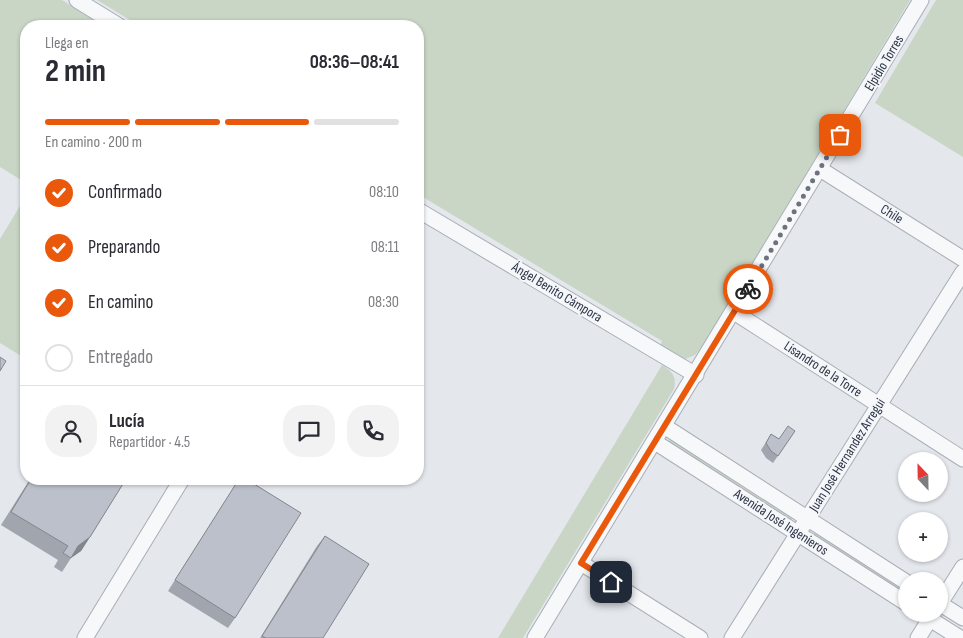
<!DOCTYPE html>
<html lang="es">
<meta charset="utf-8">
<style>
:root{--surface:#fff;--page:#f2f2f3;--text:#2b2b33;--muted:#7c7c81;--line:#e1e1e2;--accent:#ea580c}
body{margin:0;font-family:"Sofia Sans Condensed",sans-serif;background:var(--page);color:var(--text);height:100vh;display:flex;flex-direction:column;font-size:19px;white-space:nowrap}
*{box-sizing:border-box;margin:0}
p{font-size:16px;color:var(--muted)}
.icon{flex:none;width:28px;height:28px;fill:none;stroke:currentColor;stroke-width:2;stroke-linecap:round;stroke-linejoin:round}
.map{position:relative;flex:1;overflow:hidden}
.panel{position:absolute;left:20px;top:20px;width:404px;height:465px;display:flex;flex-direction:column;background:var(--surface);border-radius:20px;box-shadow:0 1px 4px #0004}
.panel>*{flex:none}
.needle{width:32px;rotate:338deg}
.tools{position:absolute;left:898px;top:452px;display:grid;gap:10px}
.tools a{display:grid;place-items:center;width:50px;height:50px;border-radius:50%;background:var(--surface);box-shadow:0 1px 4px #0004;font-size:25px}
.pin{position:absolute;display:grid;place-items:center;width:42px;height:42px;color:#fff;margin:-21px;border-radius:10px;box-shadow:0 2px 8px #0006}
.courier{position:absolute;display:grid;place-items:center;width:50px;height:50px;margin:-25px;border:4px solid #ea580c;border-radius:50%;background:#fff;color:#222;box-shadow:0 1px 6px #0007}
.head em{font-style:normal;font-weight:700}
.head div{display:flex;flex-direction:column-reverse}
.head{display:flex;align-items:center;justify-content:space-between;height:85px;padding:0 25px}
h1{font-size:32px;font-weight:700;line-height:38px}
.bar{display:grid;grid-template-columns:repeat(4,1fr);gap:8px 5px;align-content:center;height:60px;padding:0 25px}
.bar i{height:6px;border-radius:4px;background:var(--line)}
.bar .current{background:var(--accent)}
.bar p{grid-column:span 4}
.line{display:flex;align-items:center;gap:12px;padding:0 25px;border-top:1px solid var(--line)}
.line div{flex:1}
.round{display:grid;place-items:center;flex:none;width:52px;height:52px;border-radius:20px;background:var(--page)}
ol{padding:0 25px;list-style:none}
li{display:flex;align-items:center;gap:15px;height:55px}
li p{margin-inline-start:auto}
li .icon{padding:5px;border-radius:50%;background:var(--accent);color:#fff;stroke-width:4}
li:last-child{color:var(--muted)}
li i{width:28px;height:28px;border:2px solid var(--line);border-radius:50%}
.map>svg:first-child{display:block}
</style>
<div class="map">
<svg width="963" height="638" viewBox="0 0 963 638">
<rect width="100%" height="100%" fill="#e4e7ec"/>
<g fill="#c9d6c5">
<polygon points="0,0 62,0 103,26 26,26 26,183 0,167"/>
<polygon points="97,0 910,0 703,347 695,355 685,359 660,346 662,341 418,194 418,26 140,26"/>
<polygon points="936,0 963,0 963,157 875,103"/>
<polygon points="26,196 26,359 0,343 0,239"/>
<path d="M662,365C672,371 677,377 674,389L523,638H498Z"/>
<polygon points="670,438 793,518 790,521 669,443"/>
<polygon points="815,531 906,588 906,597 813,537"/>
</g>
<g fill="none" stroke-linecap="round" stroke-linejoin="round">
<defs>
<g id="minor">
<polyline points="77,0 119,26"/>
<polyline points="820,169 963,259"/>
<polyline points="418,210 696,375"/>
<polyline points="734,312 963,459"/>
<polyline points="664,426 906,582"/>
<polyline points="655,442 906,603"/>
<polyline points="581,563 700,638"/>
<polyline points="939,603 963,618"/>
<polyline points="939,605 963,567"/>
<polyline points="922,614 960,638"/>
<polyline points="85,638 182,479"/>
<polyline points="535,638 921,0"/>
<polyline points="732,638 963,272"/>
<polyline points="918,638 933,614"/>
</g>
</defs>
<use href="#minor" stroke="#a9aeb7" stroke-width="17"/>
<use href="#minor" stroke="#f7f8fa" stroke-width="15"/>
</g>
<g fill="#a1a5ae">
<polygon points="795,431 773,463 766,458 761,450 771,434 779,439"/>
<polygon points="30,479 126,479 90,537 81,551 71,558 62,572 54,567 58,560 1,525"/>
<polygon points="239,479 235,618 228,628 168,591"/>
<polygon points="325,536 323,638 260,638 317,546"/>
</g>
<polygon fill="#83868d" points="90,537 81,551 71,558 78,546"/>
<g fill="#bbc0ca" stroke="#83868d">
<polygon points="0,357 6,361 0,371"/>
<polygon points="788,426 795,431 778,456 771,451 766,443 771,434 779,439"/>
<polygon points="31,479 126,479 90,537 78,546 71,558 63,553 68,546 11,512"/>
<polygon points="239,479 246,479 301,513 235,618 175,580"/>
<polygon points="325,536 369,564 323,638 266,638 262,636"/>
</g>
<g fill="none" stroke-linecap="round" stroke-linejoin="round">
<polyline stroke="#6c737f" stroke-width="5" stroke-dasharray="0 9" points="748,289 840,135"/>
<polyline stroke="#ea580c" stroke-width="6" points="611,582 581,563 748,289"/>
</g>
<g text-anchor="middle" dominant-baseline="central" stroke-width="4" stroke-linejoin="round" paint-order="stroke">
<g font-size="14" fill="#2b3445" stroke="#f4f6f9">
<text transform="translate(884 63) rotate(-59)">Elpidio Torres</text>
<text transform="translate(892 214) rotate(32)">Chile</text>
<text transform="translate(557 292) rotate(31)">Ángel Benito Cámpora</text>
<text transform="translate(823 369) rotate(33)">Lisandro de la Torre</text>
<text transform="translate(847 455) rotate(-58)">Juan José Hernandez Arregui</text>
<text transform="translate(781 522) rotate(33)">Avenida José Ingenieros</text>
</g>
</g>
</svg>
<div class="tools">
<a><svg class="needle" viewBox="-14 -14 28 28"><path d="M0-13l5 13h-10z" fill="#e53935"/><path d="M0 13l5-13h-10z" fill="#7c7c81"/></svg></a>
<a>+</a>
<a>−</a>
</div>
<div class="pin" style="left:840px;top:135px;background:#ea580c"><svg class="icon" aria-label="bag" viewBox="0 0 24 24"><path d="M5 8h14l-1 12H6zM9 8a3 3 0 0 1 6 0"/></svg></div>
<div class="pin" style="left:611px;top:582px;background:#1f2937"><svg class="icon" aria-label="home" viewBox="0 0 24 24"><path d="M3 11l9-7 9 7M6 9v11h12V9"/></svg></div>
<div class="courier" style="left:748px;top:289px"><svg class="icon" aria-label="bike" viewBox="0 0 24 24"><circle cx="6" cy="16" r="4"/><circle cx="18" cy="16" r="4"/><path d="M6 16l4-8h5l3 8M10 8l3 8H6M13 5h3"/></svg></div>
<section class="panel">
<div class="head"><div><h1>2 min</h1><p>Llega en</p></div><em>08:36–08:41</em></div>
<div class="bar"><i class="current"></i><i class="current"></i><i class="current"></i><i></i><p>En camino · 200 m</p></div>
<ol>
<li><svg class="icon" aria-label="check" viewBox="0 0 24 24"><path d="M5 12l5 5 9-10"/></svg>Confirmado<p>08:10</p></li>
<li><svg class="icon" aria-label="check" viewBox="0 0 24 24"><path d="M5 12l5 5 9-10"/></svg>Preparando<p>08:11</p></li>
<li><svg class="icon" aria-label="check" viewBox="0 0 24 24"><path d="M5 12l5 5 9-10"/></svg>En camino<p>08:30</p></li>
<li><i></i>Entregado</li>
</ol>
<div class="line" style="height:90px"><a class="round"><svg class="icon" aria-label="person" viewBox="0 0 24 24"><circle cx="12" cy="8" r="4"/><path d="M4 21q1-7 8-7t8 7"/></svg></a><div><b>Lucía</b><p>Repartidor · 4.5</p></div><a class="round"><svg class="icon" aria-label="chat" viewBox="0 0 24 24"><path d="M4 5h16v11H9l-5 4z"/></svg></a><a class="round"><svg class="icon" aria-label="phone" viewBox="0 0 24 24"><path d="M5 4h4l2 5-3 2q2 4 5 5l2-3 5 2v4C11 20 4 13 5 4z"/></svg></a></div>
</section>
</div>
